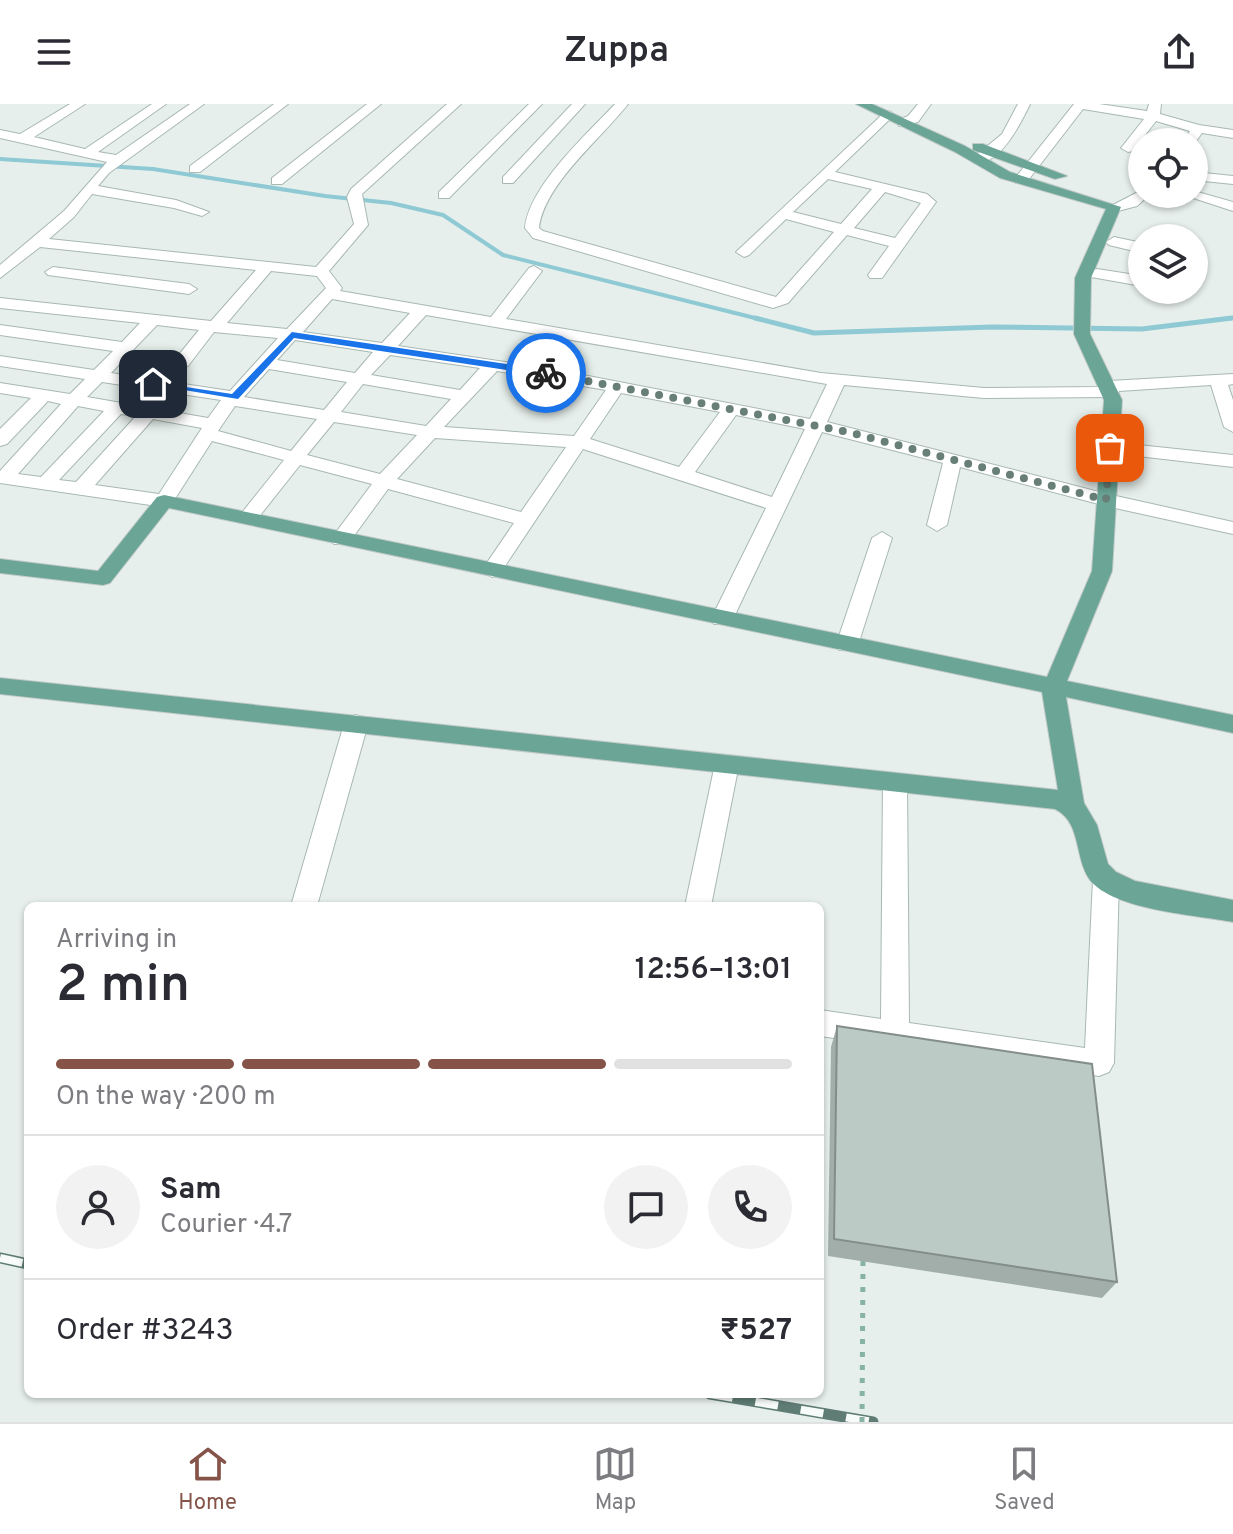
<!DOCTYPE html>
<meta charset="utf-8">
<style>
:root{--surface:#fff;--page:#f2f2f3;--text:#2b2b33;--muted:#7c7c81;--line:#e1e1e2;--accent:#855347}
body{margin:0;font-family:Overpass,sans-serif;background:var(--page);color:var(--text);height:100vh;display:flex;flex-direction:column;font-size:30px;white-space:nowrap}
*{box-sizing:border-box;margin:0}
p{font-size:26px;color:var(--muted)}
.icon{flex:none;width:44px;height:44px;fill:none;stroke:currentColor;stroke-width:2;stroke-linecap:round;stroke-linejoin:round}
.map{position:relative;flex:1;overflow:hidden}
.drawer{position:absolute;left:24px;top:798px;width:800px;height:496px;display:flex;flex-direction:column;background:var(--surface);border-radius:12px;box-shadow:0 2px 6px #0004}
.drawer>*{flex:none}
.tools{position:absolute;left:1128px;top:24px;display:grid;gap:16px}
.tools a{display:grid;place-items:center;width:80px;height:80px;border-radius:50%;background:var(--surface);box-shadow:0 2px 6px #0004;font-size:40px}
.pin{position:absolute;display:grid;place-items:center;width:68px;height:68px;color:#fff;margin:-34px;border-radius:16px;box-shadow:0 4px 12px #0006}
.courier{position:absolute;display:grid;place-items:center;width:80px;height:80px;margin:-40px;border:6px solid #1a73e8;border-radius:50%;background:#fff;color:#222;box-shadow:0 2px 10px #0007}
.headline em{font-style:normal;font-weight:600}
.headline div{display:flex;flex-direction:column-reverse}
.headline{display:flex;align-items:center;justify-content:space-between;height:136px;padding:0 32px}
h1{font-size:52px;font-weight:600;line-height:60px}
.bar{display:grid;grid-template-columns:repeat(4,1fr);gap:12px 8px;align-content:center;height:96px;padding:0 32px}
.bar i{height:10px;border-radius:6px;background:var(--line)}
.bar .current{background:var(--accent)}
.bar p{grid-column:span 4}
.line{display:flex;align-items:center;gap:20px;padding:0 32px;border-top:2px solid var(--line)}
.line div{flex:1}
.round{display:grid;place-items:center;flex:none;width:84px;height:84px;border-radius:42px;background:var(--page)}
header{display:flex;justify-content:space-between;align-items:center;height:104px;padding:0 32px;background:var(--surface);font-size:36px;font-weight:600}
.tab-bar{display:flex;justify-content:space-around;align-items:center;height:112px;border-top:2px solid var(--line);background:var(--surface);font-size:22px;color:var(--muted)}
.tab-bar a{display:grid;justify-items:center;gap:4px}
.tab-bar .current{color:var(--accent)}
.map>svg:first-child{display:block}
</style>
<header><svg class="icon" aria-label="menu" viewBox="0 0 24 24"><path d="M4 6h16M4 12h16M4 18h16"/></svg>Zuppa<svg class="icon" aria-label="share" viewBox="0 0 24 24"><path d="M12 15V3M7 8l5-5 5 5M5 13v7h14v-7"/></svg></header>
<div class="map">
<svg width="1233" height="1318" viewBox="0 0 1233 1318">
<rect width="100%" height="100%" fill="#e6efeb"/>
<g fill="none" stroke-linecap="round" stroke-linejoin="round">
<g stroke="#8ec9d4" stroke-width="4">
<polyline points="0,55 153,65 325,92 391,99 443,111 503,151 763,216"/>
<polyline points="1215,216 1233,214"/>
</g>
<polyline stroke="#8ec9d4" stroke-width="5" points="755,214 814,229 992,223 1142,225 1232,214"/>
<defs>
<g id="minor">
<path d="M70,0H85L34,33L85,45L152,0H166L98,48L116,51L190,0H204L109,69L98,82L176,96L209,108L202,112L174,104L92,90L74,113L49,135L316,163L354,120L347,93L351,85L447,0H461L362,90L368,121L329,167L342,184L340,187L491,213L529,164L534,162L542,167L506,215L821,269L984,284L1101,283L1103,278L1109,277L1233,270V280L1228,281L1233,296V328L1224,323L1211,281L1119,287L1117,292L1111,293L984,294L844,281L827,318L1107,390L1233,418V430L1106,402L960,363L947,421L937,427L927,421L943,359L822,328L733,515L730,520H714L711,515L766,404L583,345L499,471L492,473L482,466L514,419L388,385L348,440H334L331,435L372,380L300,361L254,419H240L237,415L240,411L284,356L212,337L171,401L164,403L0,379V367L61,300L48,297L7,340L0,342V325L31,294L0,289V279L70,290L85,275L0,262V252L94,266L113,247L0,231V221L122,238L140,219L0,204V194L211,217L256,166L40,143L0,174V161L64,107L107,58L0,34V26L20,30ZM271,167L317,172L326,184L287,225L227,219ZM332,195L410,209L382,239L303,228ZM426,211L821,279L827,280L810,315L552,265L398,242ZM157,221L199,226L173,258L182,263L188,262L214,228L278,234L230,287L111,269ZM295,236L373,248L355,269L277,256ZM390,251L480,264L460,286L371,271ZM269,265L347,278L324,306L244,293ZM497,267L606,286L574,332L444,323ZM102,278L221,296L208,314L87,293ZM363,280L451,295L426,322L341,308ZM621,289L720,308L679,363L590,335ZM78,302L104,307L41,373L18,370ZM235,302L317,315L291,347L218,327ZM121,310L136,312L76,378L59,376ZM736,311L805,325L772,393L695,368ZM153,315L202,324L159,390L95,381ZM334,318L417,331L380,370L307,351ZM435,334L566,343L521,408L397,375Z"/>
<polygon points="274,0 288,0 200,68 190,68 190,62"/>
<polygon points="367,0 381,0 282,80 272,80 272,74"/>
<polygon points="529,0 542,0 449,94 439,94 439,88"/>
<polygon points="572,0 585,0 513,79 503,79 503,73"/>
<path d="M615,0H628C602,34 544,80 539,124L543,127L776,193L834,128L786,115L749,151L744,153L736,148L886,7L891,8V14L835,68L927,90L936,98L882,174H870L868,171L889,142L847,131L788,199L773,204L533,134L525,124C529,82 587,30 615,0ZM828,75L872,85L841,120L793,108ZM885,88L921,99L895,134L854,124Z"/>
<polygon points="918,0 931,0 918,18 899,22 899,16 908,12"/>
<path d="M1018,0H1030C1021,19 1000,62 974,59V53L1002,30Z"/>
<polygon points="1074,0 1099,0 1147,7 1149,0 1161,0 1160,10 1199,21 1233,26 1233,34 1202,29 1194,40 1182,38 1190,27 1156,17 1133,47 1128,48 1121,44 1144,15 1083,5 1026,79 1016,79 1016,73"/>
<polygon points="1194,68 1233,72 1233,80 1194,76"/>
<polygon points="1142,86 1142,90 1150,90 1137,102 1114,108 1107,104"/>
<polygon points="1194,87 1233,98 1233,107 1181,90 1194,90"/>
<polygon points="1114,133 1142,139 1142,149 1109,141 1106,138"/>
<polygon points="53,163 189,180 197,185 189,190 48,171 45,168"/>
<polygon points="1097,165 1142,172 1142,182 1091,173 1091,167"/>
<polygon points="1110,338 1233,351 1233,363 1103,348 1101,344"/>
<polygon points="882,428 892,434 858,541 855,546 839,546 836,541 872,434"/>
<polygon points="356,611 364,614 368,620 317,802 291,802 344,620 348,614"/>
<polygon points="727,651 735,654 739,660 711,802 685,802 715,660 719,654"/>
<polygon points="895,669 904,671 907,678 909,919 1085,944 1093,775 1097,767 1106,764 1115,767 1119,775 1114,959 1109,968 1099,972 820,932 820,906 881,915 883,678 886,671"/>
</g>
<g id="major">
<path d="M856,0H872L965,42L1010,68L1121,103L1091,174L1090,230L1122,296L1112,467L1067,577L1233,611V629L1066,593L1084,699L1097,721L1108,760L1116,768L1135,777L1233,796V818C1197,811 1113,806 1090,776C1074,754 1082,718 1055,705L0,590V574L1058,686L1042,588L169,404L110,479L103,481L0,469V455L98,467L157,393L164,391L1047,573L1092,467L1104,296L1074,230L1075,174L1106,105L1000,74L955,48Z"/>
<polygon points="973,40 983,40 1067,72 1055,75 973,46"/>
</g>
</defs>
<use href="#minor" stroke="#a8b8b2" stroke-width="2"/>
<use href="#major" stroke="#c2cac8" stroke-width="2"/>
<use href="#minor" fill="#fff" fill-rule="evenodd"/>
<use href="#major" fill="#6aa596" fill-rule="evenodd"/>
<defs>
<g id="rail">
<polyline points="0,1154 28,1160"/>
<polyline points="710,1290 873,1318"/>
</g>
</defs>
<use href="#rail" stroke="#5f7d75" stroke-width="11"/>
<use href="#rail" stroke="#f7fbf9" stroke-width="8" stroke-dasharray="23" stroke-linecap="butt"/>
<polyline stroke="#86b3a5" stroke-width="5" stroke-dasharray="5 8" stroke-linecap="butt" points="862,1318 863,1156"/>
</g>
<polygon fill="#a1aea9" points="837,922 1117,1178 1102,1194 828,1152 831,943"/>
<polygon fill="#bbcac4" stroke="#838d89" stroke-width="2" points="837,922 1092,960 1117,1178 834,1135"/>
<polygon fill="#1a73e8" points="292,228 546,266 551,269 546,272 294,234 238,295 148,280 153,278 232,290"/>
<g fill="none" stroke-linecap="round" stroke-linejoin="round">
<polyline stroke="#687f78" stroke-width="8" stroke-dasharray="0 14.4" points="546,269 848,328 1106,396 1110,344"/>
</g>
</svg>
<div class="tools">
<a><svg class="icon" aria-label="locate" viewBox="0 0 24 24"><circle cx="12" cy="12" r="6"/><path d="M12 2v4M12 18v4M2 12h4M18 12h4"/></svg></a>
<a><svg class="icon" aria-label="layers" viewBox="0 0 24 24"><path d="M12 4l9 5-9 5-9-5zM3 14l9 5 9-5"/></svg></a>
</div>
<div class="pin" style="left:1110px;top:344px;background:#ea580c"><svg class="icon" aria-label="bag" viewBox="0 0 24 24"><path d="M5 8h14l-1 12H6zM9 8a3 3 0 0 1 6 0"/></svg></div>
<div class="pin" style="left:153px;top:280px;background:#1f2937"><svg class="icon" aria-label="home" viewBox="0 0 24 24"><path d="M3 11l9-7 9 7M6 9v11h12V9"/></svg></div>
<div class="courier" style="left:546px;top:269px"><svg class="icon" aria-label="bike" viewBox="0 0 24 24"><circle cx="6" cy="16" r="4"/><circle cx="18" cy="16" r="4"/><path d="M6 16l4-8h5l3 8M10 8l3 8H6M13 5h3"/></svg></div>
<section class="drawer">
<div class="headline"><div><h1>2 min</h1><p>Arriving in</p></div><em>12:56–13:01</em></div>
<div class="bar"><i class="current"></i><i class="current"></i><i class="current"></i><i></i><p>On the way · 200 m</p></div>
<div class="line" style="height:144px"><a class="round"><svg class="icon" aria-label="person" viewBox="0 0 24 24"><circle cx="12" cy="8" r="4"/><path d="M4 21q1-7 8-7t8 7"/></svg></a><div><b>Sam</b><p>Courier · 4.7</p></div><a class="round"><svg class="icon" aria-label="chat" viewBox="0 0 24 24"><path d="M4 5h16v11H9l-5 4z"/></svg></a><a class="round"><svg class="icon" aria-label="phone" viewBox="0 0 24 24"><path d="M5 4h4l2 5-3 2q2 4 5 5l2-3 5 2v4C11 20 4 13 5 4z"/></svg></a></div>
<div class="line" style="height:104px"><div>Order #3243</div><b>₹527</b></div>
</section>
</div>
<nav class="tab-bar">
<a class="current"><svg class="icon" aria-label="home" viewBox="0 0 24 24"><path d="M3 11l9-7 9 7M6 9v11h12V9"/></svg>Home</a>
<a><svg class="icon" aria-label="map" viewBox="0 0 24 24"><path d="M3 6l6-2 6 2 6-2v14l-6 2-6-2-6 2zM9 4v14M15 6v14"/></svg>Map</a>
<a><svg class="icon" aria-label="saved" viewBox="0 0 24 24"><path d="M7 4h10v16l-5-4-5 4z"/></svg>Saved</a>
</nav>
